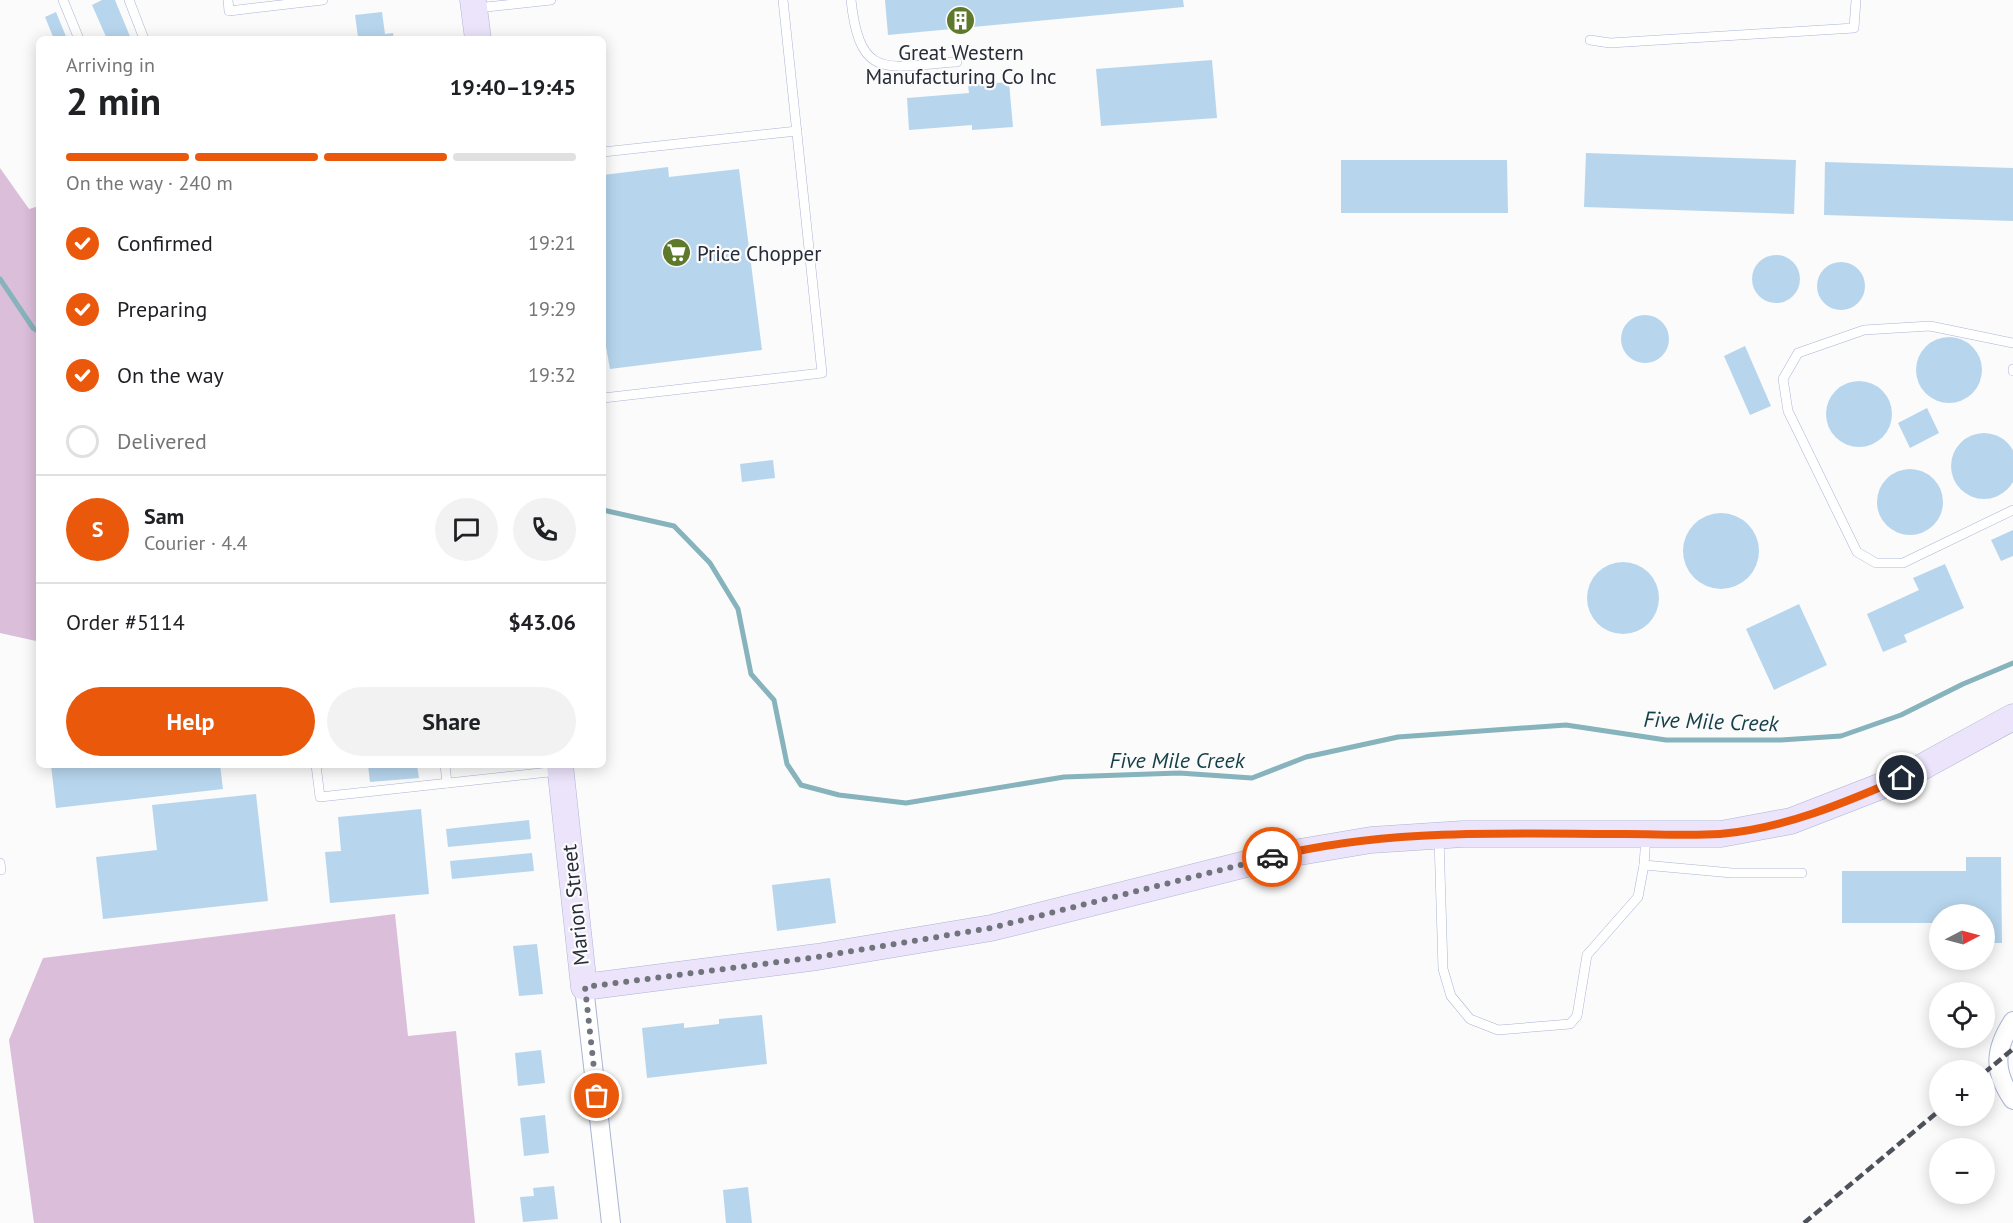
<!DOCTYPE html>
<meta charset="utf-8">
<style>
:root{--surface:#fff;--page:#f2f2f2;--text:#202124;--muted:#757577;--line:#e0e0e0;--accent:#ea580c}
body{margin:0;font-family:"PT Sans",sans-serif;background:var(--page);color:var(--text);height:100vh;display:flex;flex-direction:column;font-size:22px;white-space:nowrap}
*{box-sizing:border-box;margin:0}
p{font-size:20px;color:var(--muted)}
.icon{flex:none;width:33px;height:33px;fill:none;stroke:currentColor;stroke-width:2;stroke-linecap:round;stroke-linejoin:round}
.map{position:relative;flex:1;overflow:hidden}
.sheet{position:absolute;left:36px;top:36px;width:570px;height:732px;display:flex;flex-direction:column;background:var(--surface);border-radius:9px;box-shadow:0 3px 15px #0003}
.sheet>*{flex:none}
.needle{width:39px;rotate:84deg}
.fabs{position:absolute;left:1929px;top:904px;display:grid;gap:12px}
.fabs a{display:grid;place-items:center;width:66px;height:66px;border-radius:50%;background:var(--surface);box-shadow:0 3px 15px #0003;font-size:30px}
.pin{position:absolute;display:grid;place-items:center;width:51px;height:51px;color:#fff;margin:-26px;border:3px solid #fff;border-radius:50%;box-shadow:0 2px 6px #0007}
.courier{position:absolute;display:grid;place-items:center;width:60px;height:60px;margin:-30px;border:4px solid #ea580c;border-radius:50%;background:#fff;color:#222;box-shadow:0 2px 8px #0007}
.headline em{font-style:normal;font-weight:800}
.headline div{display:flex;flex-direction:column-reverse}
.headline{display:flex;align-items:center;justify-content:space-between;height:102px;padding:0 30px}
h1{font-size:39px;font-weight:800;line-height:45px}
.bar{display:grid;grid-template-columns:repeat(4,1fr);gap:9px 6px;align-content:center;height:72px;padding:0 30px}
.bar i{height:8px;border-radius:4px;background:var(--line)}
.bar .current{background:var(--accent)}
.bar p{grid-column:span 4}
.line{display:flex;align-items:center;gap:15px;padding:0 30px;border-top:2px solid var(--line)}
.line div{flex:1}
.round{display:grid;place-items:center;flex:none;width:63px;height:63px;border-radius:32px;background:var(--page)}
ol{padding:0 30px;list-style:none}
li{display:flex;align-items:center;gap:18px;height:66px}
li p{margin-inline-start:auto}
li .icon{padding:6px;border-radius:50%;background:var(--accent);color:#fff;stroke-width:4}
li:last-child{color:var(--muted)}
li i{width:33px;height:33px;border:3px solid var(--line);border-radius:50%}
.action{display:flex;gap:12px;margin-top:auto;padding:12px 30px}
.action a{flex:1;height:69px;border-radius:36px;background:var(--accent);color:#fff;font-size:24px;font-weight:800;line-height:69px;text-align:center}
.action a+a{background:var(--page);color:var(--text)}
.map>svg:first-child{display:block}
</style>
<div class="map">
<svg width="2013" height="1223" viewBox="0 0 2013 1223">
<rect width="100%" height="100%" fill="#fbfbfb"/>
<g fill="#dbbeda">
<polygon points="0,168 29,209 39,206 39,641 36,641 0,633"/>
<polygon points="395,914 408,1036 456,1031 475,1223 34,1223 9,1040 43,958"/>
</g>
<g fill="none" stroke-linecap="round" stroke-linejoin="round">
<g stroke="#86b3bc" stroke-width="5">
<polyline points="0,279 33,328 39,332"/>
<polyline points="603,510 674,526 710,563 738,609 751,674 774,700 787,764 801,785 839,795 906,803 1064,777 1179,773 1252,778 1306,757 1398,737 1566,725 1666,740 1781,740 1841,736 1901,715 1963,684 2013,663"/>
</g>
</g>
<g fill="#b7d6ee">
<polygon points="102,0 115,0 131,39 107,39 92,5"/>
<polygon points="885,0 1183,0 1184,7 888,35"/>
<polygon points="56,12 67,39 54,39 45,17"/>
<polygon points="382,12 385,34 393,33 394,39 352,39 358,37 355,15"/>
<polygon points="1212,60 1217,118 1101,126 1096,69"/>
<polygon points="1009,82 1013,127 972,130 972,125 909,130 907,98 969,93 968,85"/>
<polygon points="1586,153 1796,160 1794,214 1584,207"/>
<polygon points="1341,160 1507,160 1508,213 1341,213"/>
<polygon points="1825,162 2013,168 2013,221 1824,215"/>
<polygon points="668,167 669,177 739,169 762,350 610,369 603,330 603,175"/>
<circle cx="1776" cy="279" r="24"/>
<circle cx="1841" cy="286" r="24"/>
<circle cx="1645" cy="339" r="24"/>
<circle cx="1949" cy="370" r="33"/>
<polygon points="1745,346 1771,406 1750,415 1724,356"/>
<circle cx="1859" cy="414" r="33"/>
<polygon points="1927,408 1939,433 1910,448 1898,423"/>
<circle cx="1984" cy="466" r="33"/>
<polygon points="773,460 775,478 742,482 740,464"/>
<circle cx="1910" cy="502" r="33"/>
<circle cx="1721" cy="551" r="38"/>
<polygon points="2013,530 2013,556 2001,561 1991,540"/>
<circle cx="1623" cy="598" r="36"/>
<polygon points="1945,564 1964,608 1904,635 1907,642 1883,652 1867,614 1919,590 1913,578"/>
<polygon points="1799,604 1827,665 1774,690 1746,629"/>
<polygon points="51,765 220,765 223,789 56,808"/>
<polygon points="368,765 417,765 419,778 370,782"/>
<polygon points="256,794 268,901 103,919 96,857 157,850 152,805"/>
<polygon points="421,809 429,894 330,903 325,852 341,851 338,817"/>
<polygon points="529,820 531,839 448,847 446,829"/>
<polygon points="532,853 534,871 452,879 450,861"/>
<polygon points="1966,857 2001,857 2002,943 1984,943 1984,915 1940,915 1940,923 1842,923 1842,871 1966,871"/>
<polygon points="830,878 836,923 777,931 772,885"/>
<polygon points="537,944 543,994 519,996 513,946"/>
<polygon points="762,1015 767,1064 647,1078 642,1028 684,1023 684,1028 719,1024 719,1019"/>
<polygon points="541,1050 545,1083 518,1086 515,1053"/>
<polygon points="545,1115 549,1153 524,1156 520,1118"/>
<polygon points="554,1186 558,1219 523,1222 520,1197 534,1196 533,1188"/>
<polygon points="748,1187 752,1223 726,1223 723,1190"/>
</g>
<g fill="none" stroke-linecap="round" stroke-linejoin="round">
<defs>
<g id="lane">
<polyline points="63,0 79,39"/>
<polyline points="129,0 144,39"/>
<polyline points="228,0 229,11 323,0"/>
<path d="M851,0C860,83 888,66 957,62"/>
<polyline points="477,8 551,0"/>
<polyline points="1590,40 1610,43 1854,28 1856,0"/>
<polyline points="603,152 797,131"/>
<polyline points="2013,343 1930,326 1864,330 1798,353 1783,379 1788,411 1857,552 1876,563 1903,563 2013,510"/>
<polyline points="2013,369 2013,371"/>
<polyline points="603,398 822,373 783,0"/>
<polyline points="316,765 320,797 558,771"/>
<polyline points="445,765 447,783"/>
<polyline points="1646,836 1644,865 1732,873 1802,873"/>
<polyline points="1439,838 1443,969 1451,996 1470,1019 1498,1030 1570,1024 1577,1016 1587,955 1638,897 1644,865"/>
<polyline points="0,863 1,870"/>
</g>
<g id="street">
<polyline points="584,987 611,1223"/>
<path d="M2013,1021C1994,1050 1993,1071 2013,1100"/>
</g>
<g id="secondary">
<polyline points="473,0 478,39"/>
<polyline points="560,765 584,987 817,957 991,928 1282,855 1371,840 1463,834 1721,834 1791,821 1902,778 2013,717"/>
</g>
</defs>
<use href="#lane" stroke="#aab5d5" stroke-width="10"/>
<use href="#street" stroke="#aab5d5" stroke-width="20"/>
<use href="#secondary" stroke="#aab5d5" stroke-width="27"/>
<use href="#lane" stroke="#fff" stroke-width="9"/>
<use href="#street" stroke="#fff" stroke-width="18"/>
<use href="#secondary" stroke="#ece4fb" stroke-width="26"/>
<g stroke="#4e525b" stroke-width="4.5" stroke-dasharray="9 4.5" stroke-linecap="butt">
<polyline points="1984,1073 2013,1049"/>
<polyline points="1804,1223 1940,1110"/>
</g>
</g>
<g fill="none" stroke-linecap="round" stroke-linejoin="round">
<polyline stroke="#71747c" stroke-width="6" stroke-dasharray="0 10.8" points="597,1096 585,987 817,957 991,928 1272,857"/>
<path stroke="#ea580c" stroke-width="8" d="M1272,857C1387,828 1508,834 1625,834C1656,834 1689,836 1720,834C1783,829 1844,803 1902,778"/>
</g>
<defs>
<symbol id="building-disc" viewBox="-11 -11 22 22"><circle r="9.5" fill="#5e792c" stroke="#fbfbfb"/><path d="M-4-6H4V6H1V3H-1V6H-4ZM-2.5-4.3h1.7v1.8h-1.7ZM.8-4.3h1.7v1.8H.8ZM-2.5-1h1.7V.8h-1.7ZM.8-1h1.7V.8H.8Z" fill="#fff"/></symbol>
<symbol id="supermarket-disc" viewBox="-11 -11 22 22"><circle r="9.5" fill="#5e792c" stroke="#fbfbfb"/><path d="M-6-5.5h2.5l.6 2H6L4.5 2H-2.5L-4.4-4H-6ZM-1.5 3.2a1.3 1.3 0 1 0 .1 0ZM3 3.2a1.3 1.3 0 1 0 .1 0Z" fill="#fff"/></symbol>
</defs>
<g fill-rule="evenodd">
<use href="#building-disc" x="944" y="4" width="33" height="33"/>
<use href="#supermarket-disc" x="660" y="236" width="33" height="33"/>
</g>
<g text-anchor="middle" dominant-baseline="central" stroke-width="4.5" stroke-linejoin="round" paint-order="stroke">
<g font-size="21" fill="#262b37" stroke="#fbfbfb">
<text x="961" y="52">Great Western<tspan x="961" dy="24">Manufacturing Co Inc</tspan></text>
<text x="697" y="253" text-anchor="start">Price Chopper</text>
</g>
<g font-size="21" fill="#262b37" stroke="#fbfbfb">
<text transform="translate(575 905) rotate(-96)">Marion Street</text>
</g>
<g font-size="22" font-style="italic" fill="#174149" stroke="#fbfbfb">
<text transform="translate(1711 721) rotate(2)">Five Mile Creek</text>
<text x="1177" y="760">Five Mile Creek</text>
</g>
</g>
</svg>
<div class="fabs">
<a><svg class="needle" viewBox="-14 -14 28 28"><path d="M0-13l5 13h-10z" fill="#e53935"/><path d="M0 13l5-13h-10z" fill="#757577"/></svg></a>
<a><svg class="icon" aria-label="locate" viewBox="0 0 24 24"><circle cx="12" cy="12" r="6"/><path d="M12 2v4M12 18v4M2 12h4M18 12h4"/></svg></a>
<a>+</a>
<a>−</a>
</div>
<div class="pin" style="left:597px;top:1096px;background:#ea580c"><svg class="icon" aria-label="bag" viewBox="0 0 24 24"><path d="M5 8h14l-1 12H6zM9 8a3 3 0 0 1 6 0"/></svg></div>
<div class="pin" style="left:1902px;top:778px;background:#1f2937"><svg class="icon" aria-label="home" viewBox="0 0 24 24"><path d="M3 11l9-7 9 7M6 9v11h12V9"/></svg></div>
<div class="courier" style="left:1272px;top:857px"><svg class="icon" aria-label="car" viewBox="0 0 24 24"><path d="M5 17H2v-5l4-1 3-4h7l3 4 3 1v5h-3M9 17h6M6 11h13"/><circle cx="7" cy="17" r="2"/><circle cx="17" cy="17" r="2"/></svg></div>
<section class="sheet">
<div class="headline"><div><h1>2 min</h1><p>Arriving in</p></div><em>19:40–19:45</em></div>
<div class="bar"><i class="current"></i><i class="current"></i><i class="current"></i><i></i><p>On the way · 240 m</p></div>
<ol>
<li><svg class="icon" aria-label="check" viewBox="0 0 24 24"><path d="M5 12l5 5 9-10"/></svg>Confirmed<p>19:21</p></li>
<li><svg class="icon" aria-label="check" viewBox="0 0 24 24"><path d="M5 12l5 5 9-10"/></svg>Preparing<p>19:29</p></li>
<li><svg class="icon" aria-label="check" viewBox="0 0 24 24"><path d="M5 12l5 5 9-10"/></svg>On the way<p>19:32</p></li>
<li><i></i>Delivered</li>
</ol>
<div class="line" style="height:108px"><b class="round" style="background:var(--accent);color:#fff">S</b><div><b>Sam</b><p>Courier · 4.4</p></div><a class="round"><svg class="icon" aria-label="chat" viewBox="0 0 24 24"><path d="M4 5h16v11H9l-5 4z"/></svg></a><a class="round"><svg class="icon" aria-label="phone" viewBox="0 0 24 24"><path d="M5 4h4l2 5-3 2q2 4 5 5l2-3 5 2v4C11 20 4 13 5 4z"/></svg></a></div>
<div class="line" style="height:78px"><div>Order #5114</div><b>$43.06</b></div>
<div class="action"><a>Help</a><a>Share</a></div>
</section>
</div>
